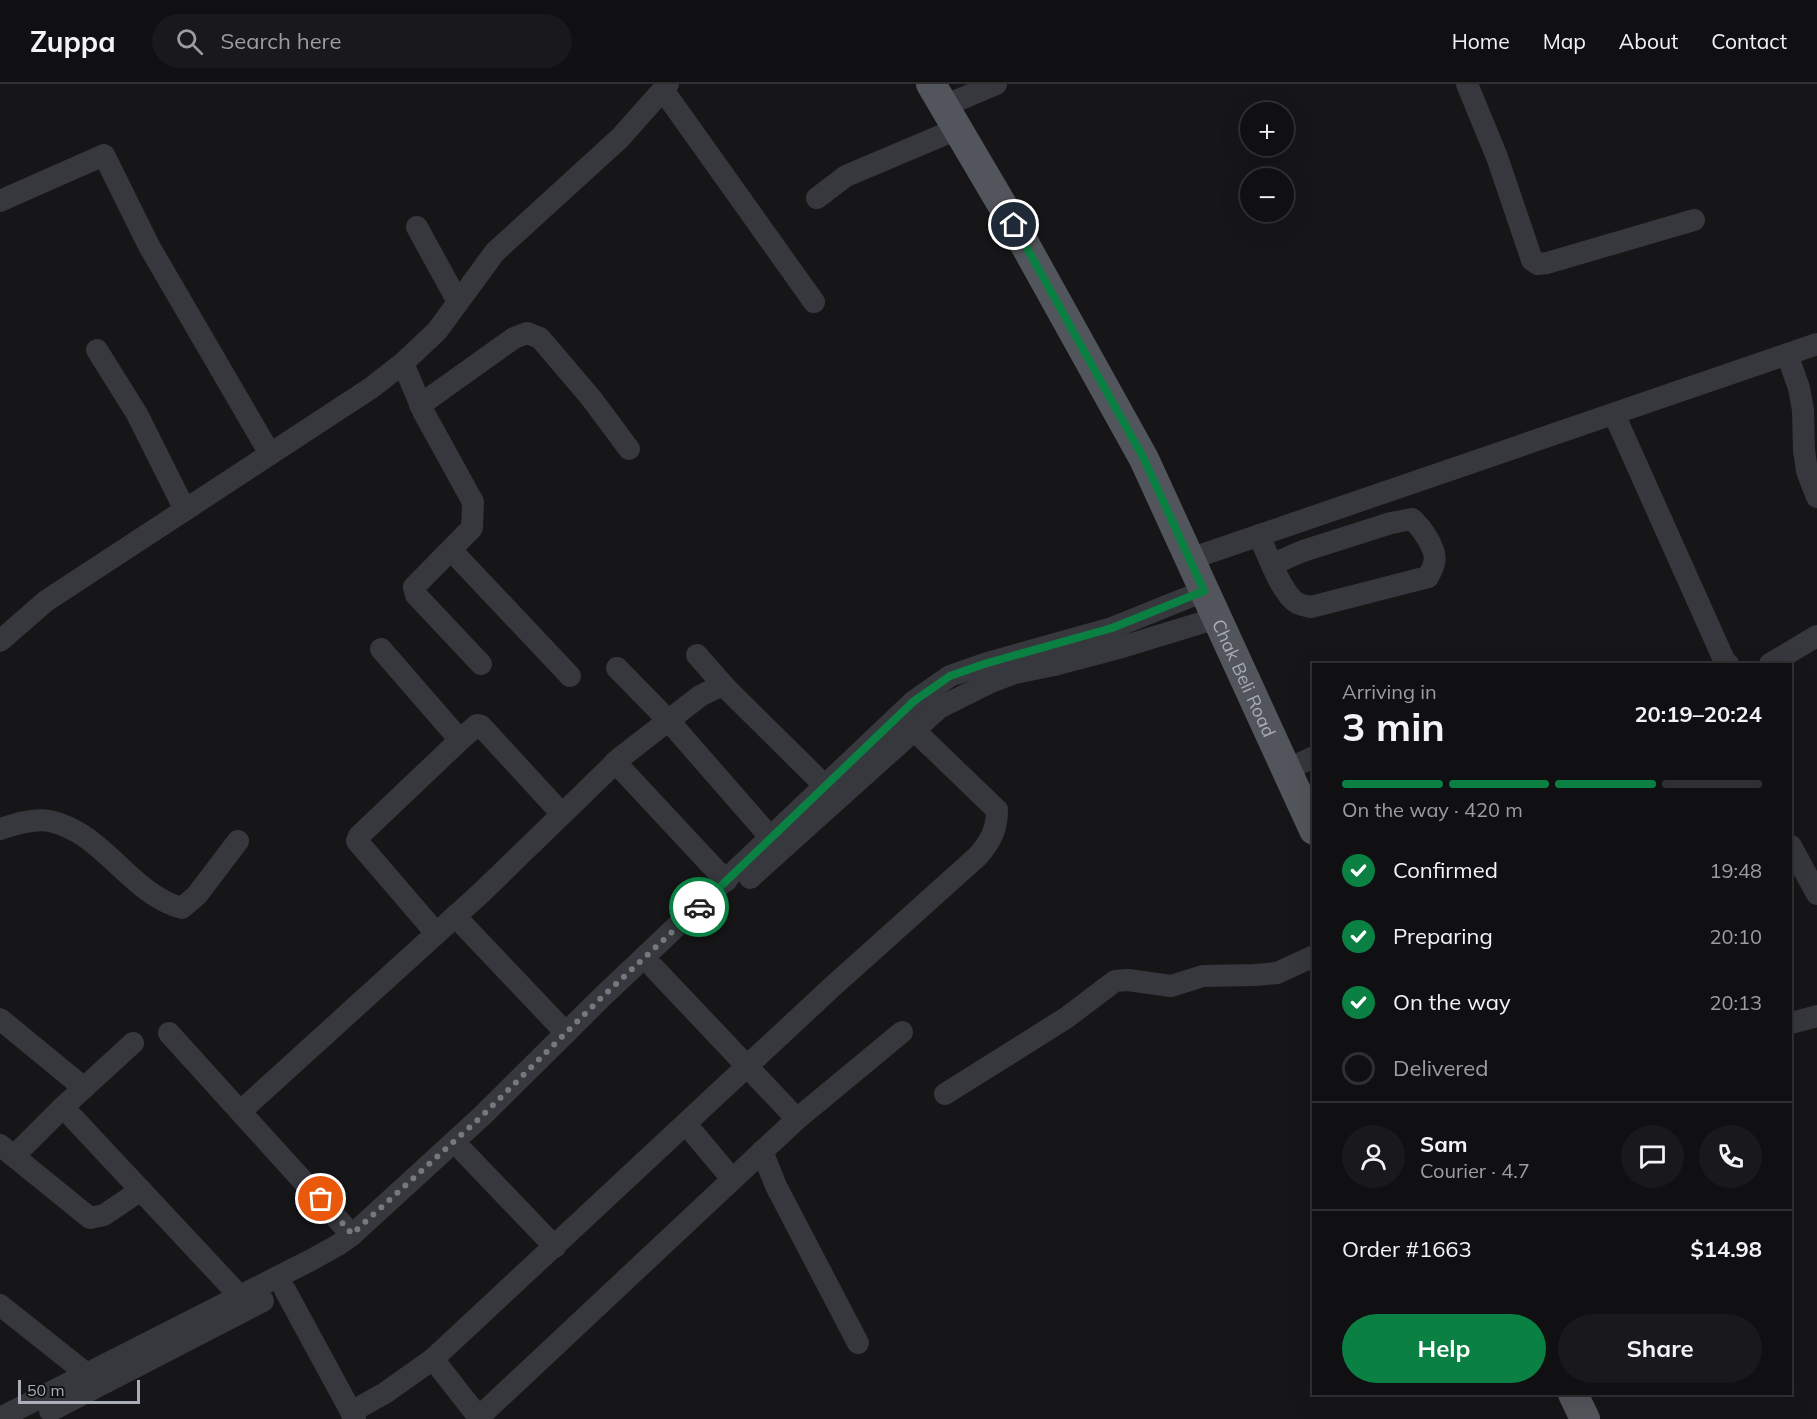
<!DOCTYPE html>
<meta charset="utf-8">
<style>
:root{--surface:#101012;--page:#19191b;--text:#f1f3f6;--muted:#9c9d9f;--line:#303032;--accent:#0b8043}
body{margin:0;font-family:Mulish,sans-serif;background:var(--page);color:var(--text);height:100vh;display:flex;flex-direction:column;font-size:22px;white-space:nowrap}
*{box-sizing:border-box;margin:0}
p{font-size:20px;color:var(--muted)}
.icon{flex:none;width:33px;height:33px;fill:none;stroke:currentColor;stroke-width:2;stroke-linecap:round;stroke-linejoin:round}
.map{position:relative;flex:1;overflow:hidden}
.details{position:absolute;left:1312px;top:579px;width:480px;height:732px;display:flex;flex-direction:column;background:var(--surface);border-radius:0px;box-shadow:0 6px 24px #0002,0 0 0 2px var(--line)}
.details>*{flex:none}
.buttons{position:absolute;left:1240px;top:18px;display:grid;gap:12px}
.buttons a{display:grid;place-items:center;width:54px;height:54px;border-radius:50%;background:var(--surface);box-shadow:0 6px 24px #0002,0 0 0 2px var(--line);font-size:30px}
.scale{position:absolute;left:18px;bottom:15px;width:122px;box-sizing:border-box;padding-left:6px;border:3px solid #a8adb8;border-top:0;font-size:16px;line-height:21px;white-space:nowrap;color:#a8adb8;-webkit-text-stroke:4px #111113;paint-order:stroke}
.pin{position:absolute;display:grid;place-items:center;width:51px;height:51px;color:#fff;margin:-26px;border:3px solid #fff;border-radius:50%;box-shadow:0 2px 6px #0007}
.courier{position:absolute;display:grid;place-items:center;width:60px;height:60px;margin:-30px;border:4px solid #0b8043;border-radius:50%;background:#fff;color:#222;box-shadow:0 2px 8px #0007}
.summary em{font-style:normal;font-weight:700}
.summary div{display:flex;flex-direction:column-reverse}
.summary{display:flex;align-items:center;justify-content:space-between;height:102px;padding:0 30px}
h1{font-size:39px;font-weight:700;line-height:45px}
.bar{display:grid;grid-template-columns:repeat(4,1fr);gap:9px 6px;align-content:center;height:72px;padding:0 30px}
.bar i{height:8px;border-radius:4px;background:var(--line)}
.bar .selected{background:var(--accent)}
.bar p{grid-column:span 4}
.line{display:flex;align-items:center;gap:15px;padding:0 30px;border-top:2px solid var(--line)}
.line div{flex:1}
.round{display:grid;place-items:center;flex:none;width:63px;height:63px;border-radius:32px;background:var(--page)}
ol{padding:0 30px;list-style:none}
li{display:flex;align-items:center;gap:18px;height:66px}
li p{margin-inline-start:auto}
li .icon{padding:6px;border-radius:50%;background:var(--accent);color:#fff;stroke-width:4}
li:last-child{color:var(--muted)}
li i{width:33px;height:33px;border:3px solid var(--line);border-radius:50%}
.button{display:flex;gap:12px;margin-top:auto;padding:12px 30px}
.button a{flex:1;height:69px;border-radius:36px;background:var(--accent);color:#fff;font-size:24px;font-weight:700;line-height:69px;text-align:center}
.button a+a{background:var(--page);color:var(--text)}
header{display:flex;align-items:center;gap:36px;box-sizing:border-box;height:84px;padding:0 30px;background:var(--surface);border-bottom:2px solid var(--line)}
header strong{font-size:28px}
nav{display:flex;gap:33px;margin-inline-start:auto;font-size:21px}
.search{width:420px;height:54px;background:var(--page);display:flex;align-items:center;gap:15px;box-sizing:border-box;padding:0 21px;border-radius:33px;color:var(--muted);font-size:22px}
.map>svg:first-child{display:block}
</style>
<header>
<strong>Zuppa</strong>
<div class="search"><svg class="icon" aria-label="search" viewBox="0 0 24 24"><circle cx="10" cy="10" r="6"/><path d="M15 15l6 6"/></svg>Search here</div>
<nav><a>Home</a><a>Map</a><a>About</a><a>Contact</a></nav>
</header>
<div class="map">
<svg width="1817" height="1335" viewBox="0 0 1817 1335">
<rect width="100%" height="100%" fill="#161618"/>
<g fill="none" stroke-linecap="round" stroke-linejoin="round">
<g stroke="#37383d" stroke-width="22">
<polyline points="1467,0 1497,73 1532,176 1538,180 1547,179 1694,136"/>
<polyline points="663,6 814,218"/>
<polyline points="944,22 996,0"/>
<polyline points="817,114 846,92 957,45"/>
<polyline points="0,117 104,71 149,162 270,370"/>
<polyline points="417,143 458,218"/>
<polyline points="97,266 137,330 185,426"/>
<polyline points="1787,270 1799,304 1803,326 1804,366 1807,387 1817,413"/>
<polyline points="403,279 424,329 473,418 472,444 414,503 416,511 481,580"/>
<polyline points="420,321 514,254 527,249 540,254 591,314 629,365"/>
<polyline points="1614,330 1725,578 1728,580"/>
<path d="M1259,451C1267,469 1281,509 1297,519C1301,521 1307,522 1311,523L1428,493C1430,489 1433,484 1434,479C1438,466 1421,443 1412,435L1391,439L1303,467L1273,480"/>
<polyline points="451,466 570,592"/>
<polyline points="1190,475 1817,260"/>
<polyline points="0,557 46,517 371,304 403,279 437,247 495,168 620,54 668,0"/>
<polyline points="381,565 460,656"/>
<polyline points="697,571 726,604"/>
<polyline points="1770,580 1817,552"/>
<polyline points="617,584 668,636 771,754"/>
<polyline points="615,678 726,797"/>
<polyline points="1286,686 1314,673"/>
<path d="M0,745C15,740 34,734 50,737C104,749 130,810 182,824L197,811L238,757"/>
<polyline points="1791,762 1817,810"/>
<polyline points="750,794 939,624 991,598 1015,589 1054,581 1122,563 1217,534"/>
<polyline points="455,832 566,949"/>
<polyline points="436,849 357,757 359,752 460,656 477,641 481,642 562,730"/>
<polyline points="654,884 797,1035"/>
<polyline points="0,935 84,1004"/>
<polyline points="1791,939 1817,932"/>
<polyline points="169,949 352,1151"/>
<polyline points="945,1010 1066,934 1115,897 1128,896 1171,902 1203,892 1255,891 1277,889 1314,872"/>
<polyline points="63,1023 250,1223"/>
<polyline points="241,1027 482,808 620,674 700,612 718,603 726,604 825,702"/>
<polyline points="686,1040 732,1095"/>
<polyline points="0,1061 90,1134 104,1131 141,1106"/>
<polyline points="463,1067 555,1163"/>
<polyline points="762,1067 776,1102 858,1259"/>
<polyline points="14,1072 63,1023 133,959"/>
<polyline points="285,1206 355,1335"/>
<polyline points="0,1221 87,1290"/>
<polyline points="433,1275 480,1335"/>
<polyline points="50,1327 263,1217"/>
<path d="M351,1328L385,1309L433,1275L832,903L978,772C990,758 997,746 997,726L914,646"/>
<polyline points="479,1333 797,1035 902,948"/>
<polyline points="0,1334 313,1175 338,1161 352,1151 482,1032 601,914 914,617 950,592 984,580 1112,544 1204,507"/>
</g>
<g stroke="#53555c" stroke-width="30">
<path id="s1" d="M931,0L1014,141L1144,375L1314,746"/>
<polyline points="1573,1310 1585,1335"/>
</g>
</g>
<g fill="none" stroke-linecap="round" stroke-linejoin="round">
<polyline stroke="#757880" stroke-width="6" stroke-dasharray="0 10.8" points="321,1115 352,1150 482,1032 601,914 699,823"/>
<polyline stroke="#0b8043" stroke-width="8" points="699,823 914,617 950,592 984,580 1112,544 1204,507 1144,375 1014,141"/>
</g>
<g text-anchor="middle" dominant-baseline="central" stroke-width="6" stroke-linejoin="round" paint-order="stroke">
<g font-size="18" fill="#a8adb8" stroke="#111113">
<text stroke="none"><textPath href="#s1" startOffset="672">Chak Beli Road</textPath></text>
</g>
</g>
</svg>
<div class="buttons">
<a>+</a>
<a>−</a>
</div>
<div class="scale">50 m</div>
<div class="pin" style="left:321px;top:1115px;background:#ea580c"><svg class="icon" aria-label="bag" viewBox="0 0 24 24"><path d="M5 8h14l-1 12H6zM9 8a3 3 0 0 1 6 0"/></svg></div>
<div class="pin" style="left:1014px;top:141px;background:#1f2937"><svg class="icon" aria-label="home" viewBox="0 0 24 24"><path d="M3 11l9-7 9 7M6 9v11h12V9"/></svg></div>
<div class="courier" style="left:699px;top:823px"><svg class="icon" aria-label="car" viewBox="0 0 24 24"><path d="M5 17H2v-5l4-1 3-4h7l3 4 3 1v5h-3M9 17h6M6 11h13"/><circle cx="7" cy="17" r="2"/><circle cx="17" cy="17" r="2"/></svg></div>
<section class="details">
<div class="summary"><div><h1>3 min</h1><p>Arriving in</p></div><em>20:19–20:24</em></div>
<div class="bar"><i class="selected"></i><i class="selected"></i><i class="selected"></i><i></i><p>On the way · 420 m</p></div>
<ol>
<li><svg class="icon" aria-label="check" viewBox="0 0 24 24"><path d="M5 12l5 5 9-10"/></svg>Confirmed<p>19:48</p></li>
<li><svg class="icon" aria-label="check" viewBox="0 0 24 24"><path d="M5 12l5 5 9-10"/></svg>Preparing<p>20:10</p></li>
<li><svg class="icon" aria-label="check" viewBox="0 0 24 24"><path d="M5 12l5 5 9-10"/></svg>On the way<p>20:13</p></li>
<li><i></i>Delivered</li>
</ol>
<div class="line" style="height:108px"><a class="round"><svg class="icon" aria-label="person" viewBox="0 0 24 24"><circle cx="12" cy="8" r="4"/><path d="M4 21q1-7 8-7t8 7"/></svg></a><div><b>Sam</b><p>Courier · 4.7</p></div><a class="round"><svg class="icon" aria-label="chat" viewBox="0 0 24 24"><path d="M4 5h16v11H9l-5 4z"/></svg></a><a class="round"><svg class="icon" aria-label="phone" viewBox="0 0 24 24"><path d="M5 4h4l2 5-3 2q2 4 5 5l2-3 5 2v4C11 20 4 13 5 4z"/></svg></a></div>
<div class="line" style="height:78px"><div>Order #1663</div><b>$14.98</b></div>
<div class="button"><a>Help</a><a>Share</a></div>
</section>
</div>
